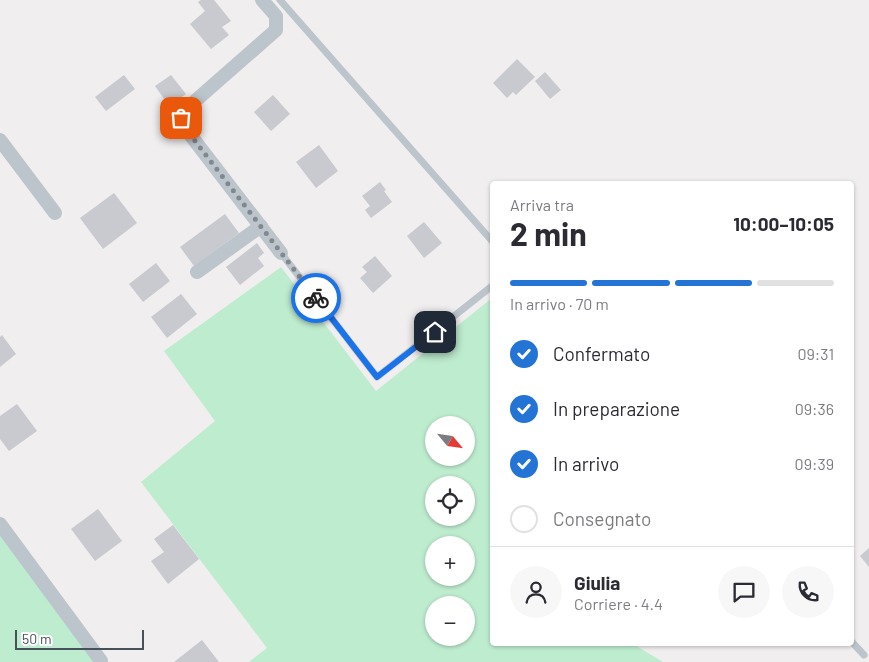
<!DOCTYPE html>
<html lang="it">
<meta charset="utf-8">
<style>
:root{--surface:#fff;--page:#f7f7f7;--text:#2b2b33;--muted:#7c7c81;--line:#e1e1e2;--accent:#2374d5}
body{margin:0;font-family:Barlow,sans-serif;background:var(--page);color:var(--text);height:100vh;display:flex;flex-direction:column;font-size:19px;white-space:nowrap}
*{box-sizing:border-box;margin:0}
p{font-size:16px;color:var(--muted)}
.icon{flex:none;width:28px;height:28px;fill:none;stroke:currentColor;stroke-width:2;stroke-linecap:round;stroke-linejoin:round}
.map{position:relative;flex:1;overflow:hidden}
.side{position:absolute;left:490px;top:181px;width:364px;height:465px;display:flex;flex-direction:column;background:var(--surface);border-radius:5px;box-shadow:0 1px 4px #0004}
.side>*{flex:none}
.needle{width:32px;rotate:119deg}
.controls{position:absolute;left:425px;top:416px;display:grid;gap:10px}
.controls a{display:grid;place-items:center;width:50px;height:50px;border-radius:50%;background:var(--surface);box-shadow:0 1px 4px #0004;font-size:25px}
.scale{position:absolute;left:15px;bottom:12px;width:129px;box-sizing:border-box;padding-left:5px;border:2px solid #47515a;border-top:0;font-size:14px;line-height:18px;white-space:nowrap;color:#47515a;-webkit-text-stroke:4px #fff;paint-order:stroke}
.pin{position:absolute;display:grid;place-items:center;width:42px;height:42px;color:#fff;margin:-21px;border-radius:10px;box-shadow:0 2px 8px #0006}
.courier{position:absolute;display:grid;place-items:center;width:50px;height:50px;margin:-25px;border:4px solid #1a73e8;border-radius:50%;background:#fff;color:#222;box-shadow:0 1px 6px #0007}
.headline em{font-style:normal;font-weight:700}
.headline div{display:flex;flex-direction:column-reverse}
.headline{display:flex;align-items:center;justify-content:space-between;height:85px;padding:0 20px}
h1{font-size:32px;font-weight:700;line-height:38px}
.bar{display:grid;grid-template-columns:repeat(4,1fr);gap:8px 5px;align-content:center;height:60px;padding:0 20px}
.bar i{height:6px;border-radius:4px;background:var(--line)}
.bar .current{background:var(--accent)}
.bar p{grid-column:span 4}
.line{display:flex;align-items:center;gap:12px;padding:0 20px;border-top:1px solid var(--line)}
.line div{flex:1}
.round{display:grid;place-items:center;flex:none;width:52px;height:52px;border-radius:26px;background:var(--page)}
ol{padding:0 20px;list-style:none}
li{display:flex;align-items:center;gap:15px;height:55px}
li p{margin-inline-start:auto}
li .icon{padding:5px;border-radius:50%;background:var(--accent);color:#fff;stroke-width:4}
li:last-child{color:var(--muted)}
li i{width:28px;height:28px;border:2px solid var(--line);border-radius:50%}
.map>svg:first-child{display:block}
</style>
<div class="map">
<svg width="869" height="662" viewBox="0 0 869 662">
<rect width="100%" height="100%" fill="#f0eeee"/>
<g fill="#beeccf" fill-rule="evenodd">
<path d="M281,267L376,391L492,298V644H633L663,662H249L267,648L141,482L215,421L164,351ZM434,425H466V458H434ZM434,485H466V518H434ZM434,545H466V578H434ZM434,605H466V638H434Z"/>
<polygon points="0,534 94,662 0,662"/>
</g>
<g fill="#c8cad0">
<polygon points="201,0 214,0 231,21 222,27 229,35 211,49 190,24 205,11 198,2"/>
<polygon points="517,59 535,77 516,95 513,92 507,98 493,83"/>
<polygon points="545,72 561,90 550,99 535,81"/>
<polygon points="124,75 135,89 106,111 95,97"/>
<polygon points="171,75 186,94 169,106 155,86"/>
<polygon points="273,95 290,114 271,131 254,112"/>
<polygon points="319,145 338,171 316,188 296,162"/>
<polygon points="380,182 386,190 384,191 392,202 371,218 365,210 370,206 362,196"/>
<polygon points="114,193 137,223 103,249 80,218"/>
<polygon points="225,214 239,233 194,266 180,247"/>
<polygon points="424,222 442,243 424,258 407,236"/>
<polygon points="257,243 264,253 258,258 264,266 240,285 226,267"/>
<polygon points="375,256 392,276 373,293 360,278 367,272 362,267"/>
<polygon points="156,263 170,281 143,302 129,284"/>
<polygon points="181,294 197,314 167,338 151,317"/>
<polygon points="2,335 16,354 0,367 0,337"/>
<polygon points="17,404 37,431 9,451 0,439 0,416"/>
<polygon points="98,509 122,541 95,561 71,529"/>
<polygon points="173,525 199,559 168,584 151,561 164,552 154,539"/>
<polygon points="869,548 869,567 860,556"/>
<polygon points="202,640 219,662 174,662"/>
</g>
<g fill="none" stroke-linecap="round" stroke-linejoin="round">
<g stroke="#bdc5cc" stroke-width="7">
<polyline points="280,0 492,241"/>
<polyline points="281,253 377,377 492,286"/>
<polyline points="851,641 864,655"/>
</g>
<g stroke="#bdc5cc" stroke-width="14">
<polyline points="262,0 276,16 276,30 186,109 181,118 185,128 281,253"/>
<polyline points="0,140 55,213"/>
<polyline points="197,272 261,226"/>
<polyline points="0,524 101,661"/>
</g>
</g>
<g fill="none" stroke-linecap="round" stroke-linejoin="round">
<polyline stroke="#82888e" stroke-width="5" stroke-dasharray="0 9" points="181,118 185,128 316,298"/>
<polyline stroke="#1a73e8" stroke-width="6" points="316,298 377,377 435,332"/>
</g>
</svg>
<div class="controls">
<a><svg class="needle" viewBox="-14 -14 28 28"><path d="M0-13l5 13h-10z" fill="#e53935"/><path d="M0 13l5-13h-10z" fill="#7c7c81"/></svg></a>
<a><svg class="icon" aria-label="locate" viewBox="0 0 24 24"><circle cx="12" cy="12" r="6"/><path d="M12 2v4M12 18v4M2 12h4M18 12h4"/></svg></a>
<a>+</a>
<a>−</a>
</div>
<div class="scale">50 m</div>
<div class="pin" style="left:181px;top:118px;background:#ea580c"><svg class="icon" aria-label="bag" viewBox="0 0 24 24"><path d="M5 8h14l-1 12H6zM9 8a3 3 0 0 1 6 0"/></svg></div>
<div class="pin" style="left:435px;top:332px;background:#1f2937"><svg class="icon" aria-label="home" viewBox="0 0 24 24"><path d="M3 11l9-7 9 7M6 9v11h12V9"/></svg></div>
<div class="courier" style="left:316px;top:298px"><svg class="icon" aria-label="bike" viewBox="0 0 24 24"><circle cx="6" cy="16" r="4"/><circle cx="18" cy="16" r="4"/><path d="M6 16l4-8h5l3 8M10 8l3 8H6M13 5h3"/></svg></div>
<section class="side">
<div class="headline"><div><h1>2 min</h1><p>Arriva tra</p></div><em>10:00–10:05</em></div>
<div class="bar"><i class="current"></i><i class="current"></i><i class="current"></i><i></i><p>In arrivo · 70 m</p></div>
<ol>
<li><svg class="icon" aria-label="check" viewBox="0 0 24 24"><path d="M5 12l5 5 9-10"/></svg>Confermato<p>09:31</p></li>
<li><svg class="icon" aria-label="check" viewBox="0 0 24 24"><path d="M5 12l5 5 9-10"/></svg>In preparazione<p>09:36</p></li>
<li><svg class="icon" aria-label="check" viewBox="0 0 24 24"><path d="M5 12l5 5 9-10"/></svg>In arrivo<p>09:39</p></li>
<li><i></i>Consegnato</li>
</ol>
<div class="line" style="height:90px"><a class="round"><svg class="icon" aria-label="person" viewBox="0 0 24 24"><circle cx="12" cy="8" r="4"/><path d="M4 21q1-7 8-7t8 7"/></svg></a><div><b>Giulia</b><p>Corriere · 4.4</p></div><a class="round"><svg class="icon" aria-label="chat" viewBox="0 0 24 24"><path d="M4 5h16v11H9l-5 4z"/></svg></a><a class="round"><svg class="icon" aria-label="phone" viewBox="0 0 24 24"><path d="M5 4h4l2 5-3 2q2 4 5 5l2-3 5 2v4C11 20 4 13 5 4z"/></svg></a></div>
</section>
</div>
